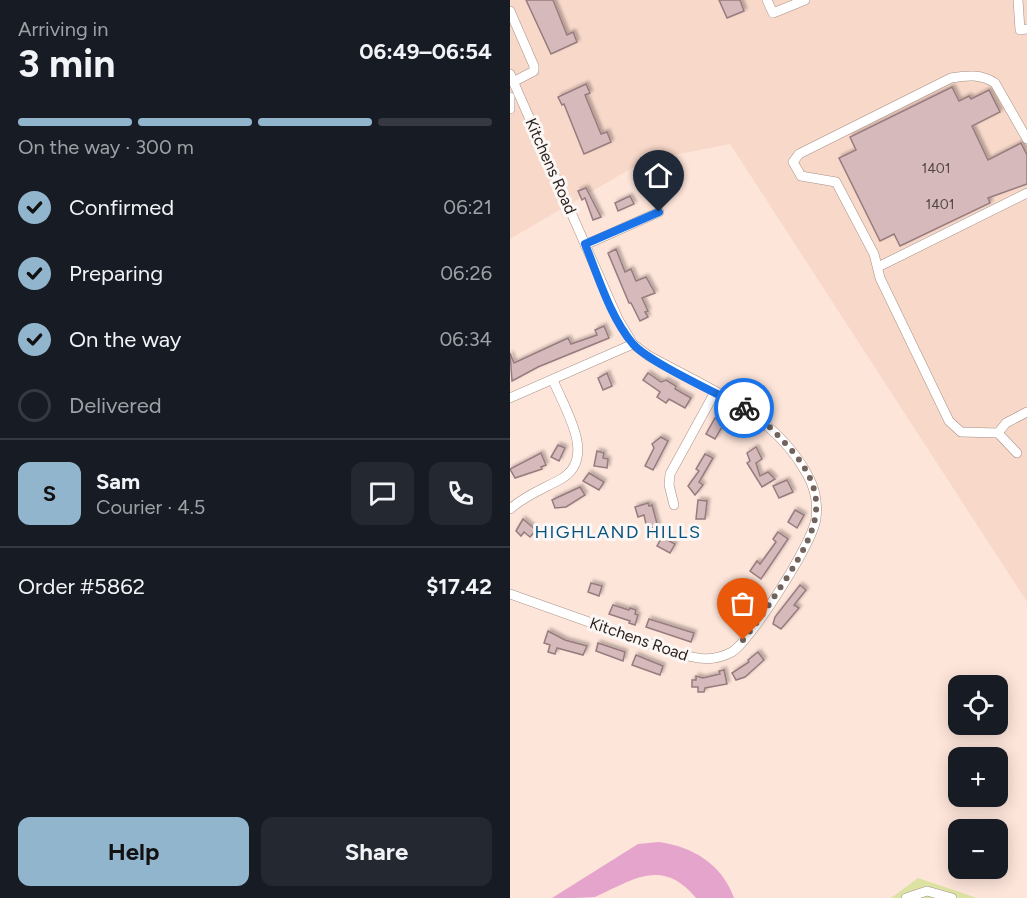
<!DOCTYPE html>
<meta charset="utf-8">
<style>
:root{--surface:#171b24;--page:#242831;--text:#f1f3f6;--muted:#9ea1a6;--line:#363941;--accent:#92b5ce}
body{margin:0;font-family:Figtree,sans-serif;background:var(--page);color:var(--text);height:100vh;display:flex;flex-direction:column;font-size:22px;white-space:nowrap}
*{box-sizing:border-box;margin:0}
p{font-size:20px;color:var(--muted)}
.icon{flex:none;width:33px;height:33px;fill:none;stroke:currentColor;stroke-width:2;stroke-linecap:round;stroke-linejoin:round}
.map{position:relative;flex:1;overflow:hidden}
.drawer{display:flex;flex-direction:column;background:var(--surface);width:510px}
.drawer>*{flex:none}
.controls{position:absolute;left:438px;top:675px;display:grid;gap:12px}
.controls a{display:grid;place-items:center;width:60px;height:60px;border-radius:12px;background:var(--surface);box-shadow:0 3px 15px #0003;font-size:30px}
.pin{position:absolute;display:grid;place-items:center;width:51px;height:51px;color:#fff;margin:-62px -26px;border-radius:50% 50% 50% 0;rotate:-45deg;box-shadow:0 0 6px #0007}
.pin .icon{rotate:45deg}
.courier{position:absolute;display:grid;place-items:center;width:60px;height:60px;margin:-30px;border:4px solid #1a73e8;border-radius:50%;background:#fff;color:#222;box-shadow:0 2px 8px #0007}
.overview em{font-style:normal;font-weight:700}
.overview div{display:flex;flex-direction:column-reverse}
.overview{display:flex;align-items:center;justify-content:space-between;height:102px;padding:0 18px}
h1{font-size:39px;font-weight:700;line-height:45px}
.bar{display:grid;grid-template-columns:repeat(4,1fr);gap:9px 6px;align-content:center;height:72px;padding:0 18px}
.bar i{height:8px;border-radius:4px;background:var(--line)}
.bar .on{background:var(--accent)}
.bar p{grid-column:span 4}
.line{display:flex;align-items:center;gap:15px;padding:0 18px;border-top:2px solid var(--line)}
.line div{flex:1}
.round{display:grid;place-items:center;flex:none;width:63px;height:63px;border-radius:12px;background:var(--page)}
ol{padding:0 18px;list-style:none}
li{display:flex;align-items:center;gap:18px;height:66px}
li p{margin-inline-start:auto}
li .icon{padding:6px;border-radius:50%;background:var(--accent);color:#111;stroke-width:4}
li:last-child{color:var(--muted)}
li i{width:33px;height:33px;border:3px solid var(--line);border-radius:50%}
.button{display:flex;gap:12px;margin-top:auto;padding:12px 18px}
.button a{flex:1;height:69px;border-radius:12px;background:var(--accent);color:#111;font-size:24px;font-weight:700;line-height:69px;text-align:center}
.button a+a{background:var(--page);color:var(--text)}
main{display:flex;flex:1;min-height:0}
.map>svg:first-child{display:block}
</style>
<main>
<section class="drawer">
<div class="overview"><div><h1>3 min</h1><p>Arriving in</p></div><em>06:49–06:54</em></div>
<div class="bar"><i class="on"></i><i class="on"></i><i class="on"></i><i></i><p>On the way · 300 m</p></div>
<ol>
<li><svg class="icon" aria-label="check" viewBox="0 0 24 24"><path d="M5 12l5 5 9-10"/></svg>Confirmed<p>06:21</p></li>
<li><svg class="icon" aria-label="check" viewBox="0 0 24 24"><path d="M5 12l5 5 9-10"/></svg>Preparing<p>06:26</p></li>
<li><svg class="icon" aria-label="check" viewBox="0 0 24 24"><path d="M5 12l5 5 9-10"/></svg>On the way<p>06:34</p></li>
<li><i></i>Delivered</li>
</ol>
<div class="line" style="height:108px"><b class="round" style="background:var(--accent);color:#111">S</b><div><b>Sam</b><p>Courier · 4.5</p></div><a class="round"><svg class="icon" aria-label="chat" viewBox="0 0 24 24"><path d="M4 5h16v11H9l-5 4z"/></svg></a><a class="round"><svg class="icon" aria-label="phone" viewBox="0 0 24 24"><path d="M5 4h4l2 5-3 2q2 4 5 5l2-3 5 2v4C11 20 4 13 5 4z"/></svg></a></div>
<div class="line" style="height:78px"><div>Order #5862</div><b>$17.42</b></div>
<div class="button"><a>Help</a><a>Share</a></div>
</section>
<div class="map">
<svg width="517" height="898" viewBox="0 0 517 898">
<defs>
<filter id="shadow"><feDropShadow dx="2.5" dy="-2.5" stdDeviation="1.5" flood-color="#0004"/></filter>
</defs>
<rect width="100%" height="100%" fill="#fee5da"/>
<polygon fill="#f8d8c9" points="0,0 517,0 517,602 220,144 134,161 0,239"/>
<polygon fill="#dce3a2" points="408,878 467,898 381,898"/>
<path fill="#e5a4cc" d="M149,842C183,847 212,864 224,898H186C152,857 123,880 85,897C74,898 54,898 42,898L128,844Z"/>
<g fill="#d5b9bb" stroke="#967c7e" stroke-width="1.5" filter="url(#shadow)">
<polygon points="16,0 43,0 57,35 63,32 67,42 41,54"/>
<polygon points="209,0 230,0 234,11 217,18"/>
<polygon points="76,84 80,93 75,95 91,134 97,132 101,142 74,154 54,104 52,105 48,97"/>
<polygon points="442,87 449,101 459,96 461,99 479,90 490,112 462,126 478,160 511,143 517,155 517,184 478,198 480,203 390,246 384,234 370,241 329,158 346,150 340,137"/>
<polygon points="76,188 91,217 83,220 75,198 72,200 68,191"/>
<polygon points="120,196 124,204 108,211 105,203"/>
<polygon points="106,249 115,272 121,269 126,281 136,277 145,293 132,298 138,311 135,312 138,317 130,321 121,303 119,303 98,253"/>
<polygon points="94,326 99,338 28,367 2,381 0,353 4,363 58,338 61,344 87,335 85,330"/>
<polygon points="97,373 102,386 93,390 88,378"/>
<polygon points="138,373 151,382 156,380 166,386 165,389 181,398 175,408 159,399 156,403 147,397 150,392 133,380"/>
<polygon points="205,418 214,423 205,439 196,434"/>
<polygon points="151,437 158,441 143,470 135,466 144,448 142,444"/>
<polygon points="48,445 55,448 49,461 41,457"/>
<polygon points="246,447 252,459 246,463 250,476 258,472 265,479 252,487 237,463 240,461 237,453"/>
<polygon points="87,451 94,453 93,458 98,459 97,468 84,466"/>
<polygon points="31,453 36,465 31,467 32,469 5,478 0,469"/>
<polygon points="195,454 203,458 189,482 193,485 185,495 178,486 189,471 186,469"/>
<polygon points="79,473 94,482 89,490 73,481"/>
<polygon points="277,480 283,492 269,498 263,486"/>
<polygon points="70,487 75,495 56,507 45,508 42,500"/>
<polygon points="188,500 197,501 195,519 186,519"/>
<polygon points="138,503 139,506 142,505 148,527 137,529 134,515 128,517 125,507"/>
<polygon points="285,510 294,515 287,528 278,522"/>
<polygon points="13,519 26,530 20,537 14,532 11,536 6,531"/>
<polygon points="268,532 278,539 251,579 240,571 247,561 250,564 266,542 263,539"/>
<polygon points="152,537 165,544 160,553 147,546"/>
<polygon points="81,583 92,586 89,596 78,592"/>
<polygon points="238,583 245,588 245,592 227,617 229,619 223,627 216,621 226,608"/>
<polygon points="290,585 296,590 284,605 289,608 271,629 263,624 265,617"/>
<polygon points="103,605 119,610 120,608 126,610 125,614 128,615 125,625 119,623 120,621 99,614"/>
<polygon points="139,619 184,633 181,642 136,627"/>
<polygon points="38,631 55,640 77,646 73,655 47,648 45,654 38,652 40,645 34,643"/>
<polygon points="88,643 115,652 113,661 86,651"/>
<polygon points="248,652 254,660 235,677 226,680 222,673 239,662 238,660"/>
<polygon points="126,655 153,666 150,675 122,665"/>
<polygon points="214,670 217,684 195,688 194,692 188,692 188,687 182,687 182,680 186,680 186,676 193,678 210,674 209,671"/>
</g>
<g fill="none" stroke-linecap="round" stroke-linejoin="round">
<defs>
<g id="minor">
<polyline points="257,0 263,13 295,0"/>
<polyline points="508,0 510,30 517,29"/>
<polyline points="0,11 24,66 24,71 3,82"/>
<path d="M0,74L108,319L123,344L139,356C197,388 264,413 297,474C305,488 308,503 306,518C304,541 241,640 222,652C203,662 189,659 169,654L0,594"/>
<polyline points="0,97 0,109"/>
<polyline points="75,245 149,212"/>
<polyline points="368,267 517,193"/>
<polyline points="0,398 123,344"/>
<polyline points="488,433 496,423 517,412"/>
<path d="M507,453L488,433L451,432L439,421L370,278L364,254L326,182L291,176L283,162L289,154L441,78C457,75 472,74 485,83L517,139"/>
<polyline points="164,505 159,485 160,474 205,392"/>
<path d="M0,509C16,495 33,489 51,479C88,458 54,408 43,380"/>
<polyline points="396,898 417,891 442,898"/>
</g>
</defs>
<use href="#minor" stroke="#a79085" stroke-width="10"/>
<use href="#minor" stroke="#fff" stroke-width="9"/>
</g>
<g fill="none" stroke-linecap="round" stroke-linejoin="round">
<path stroke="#72645d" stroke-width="6" stroke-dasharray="0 10.8" d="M233,640C249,621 262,600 276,579C309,527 323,495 276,444C263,430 251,417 234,408"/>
<path stroke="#1a73e8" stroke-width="8" d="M149,212L75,244C88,276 100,317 123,344C140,363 209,394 234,408"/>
</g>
<g text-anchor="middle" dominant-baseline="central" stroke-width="6" stroke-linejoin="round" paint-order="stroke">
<g font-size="14" fill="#524642">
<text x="426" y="168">1401</text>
<text x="430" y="204">1401</text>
</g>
<g font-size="16" fill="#271f1a" stroke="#fcf7f5">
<text transform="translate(41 166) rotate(66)">Kitchens Road</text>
<text transform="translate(129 639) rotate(19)">Kitchens Road</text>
</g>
<g font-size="18" letter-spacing="1.5" fill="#065380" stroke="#fcf7f5">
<text x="108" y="532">HIGHLAND HILLS</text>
</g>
</g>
</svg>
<div class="controls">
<a><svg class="icon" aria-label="locate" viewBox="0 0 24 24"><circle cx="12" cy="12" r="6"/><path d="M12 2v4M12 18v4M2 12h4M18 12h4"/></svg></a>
<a>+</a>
<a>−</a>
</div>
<div class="pin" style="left:233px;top:640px;background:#ea580c"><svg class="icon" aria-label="bag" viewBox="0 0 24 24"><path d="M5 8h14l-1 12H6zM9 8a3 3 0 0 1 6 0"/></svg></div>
<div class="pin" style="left:149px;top:212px;background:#1f2937"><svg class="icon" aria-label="home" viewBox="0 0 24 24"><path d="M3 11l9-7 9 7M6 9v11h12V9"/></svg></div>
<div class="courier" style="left:234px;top:408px"><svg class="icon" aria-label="bike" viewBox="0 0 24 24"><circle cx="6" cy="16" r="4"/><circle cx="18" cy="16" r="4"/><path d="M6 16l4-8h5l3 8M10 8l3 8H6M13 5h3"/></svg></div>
</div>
</main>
